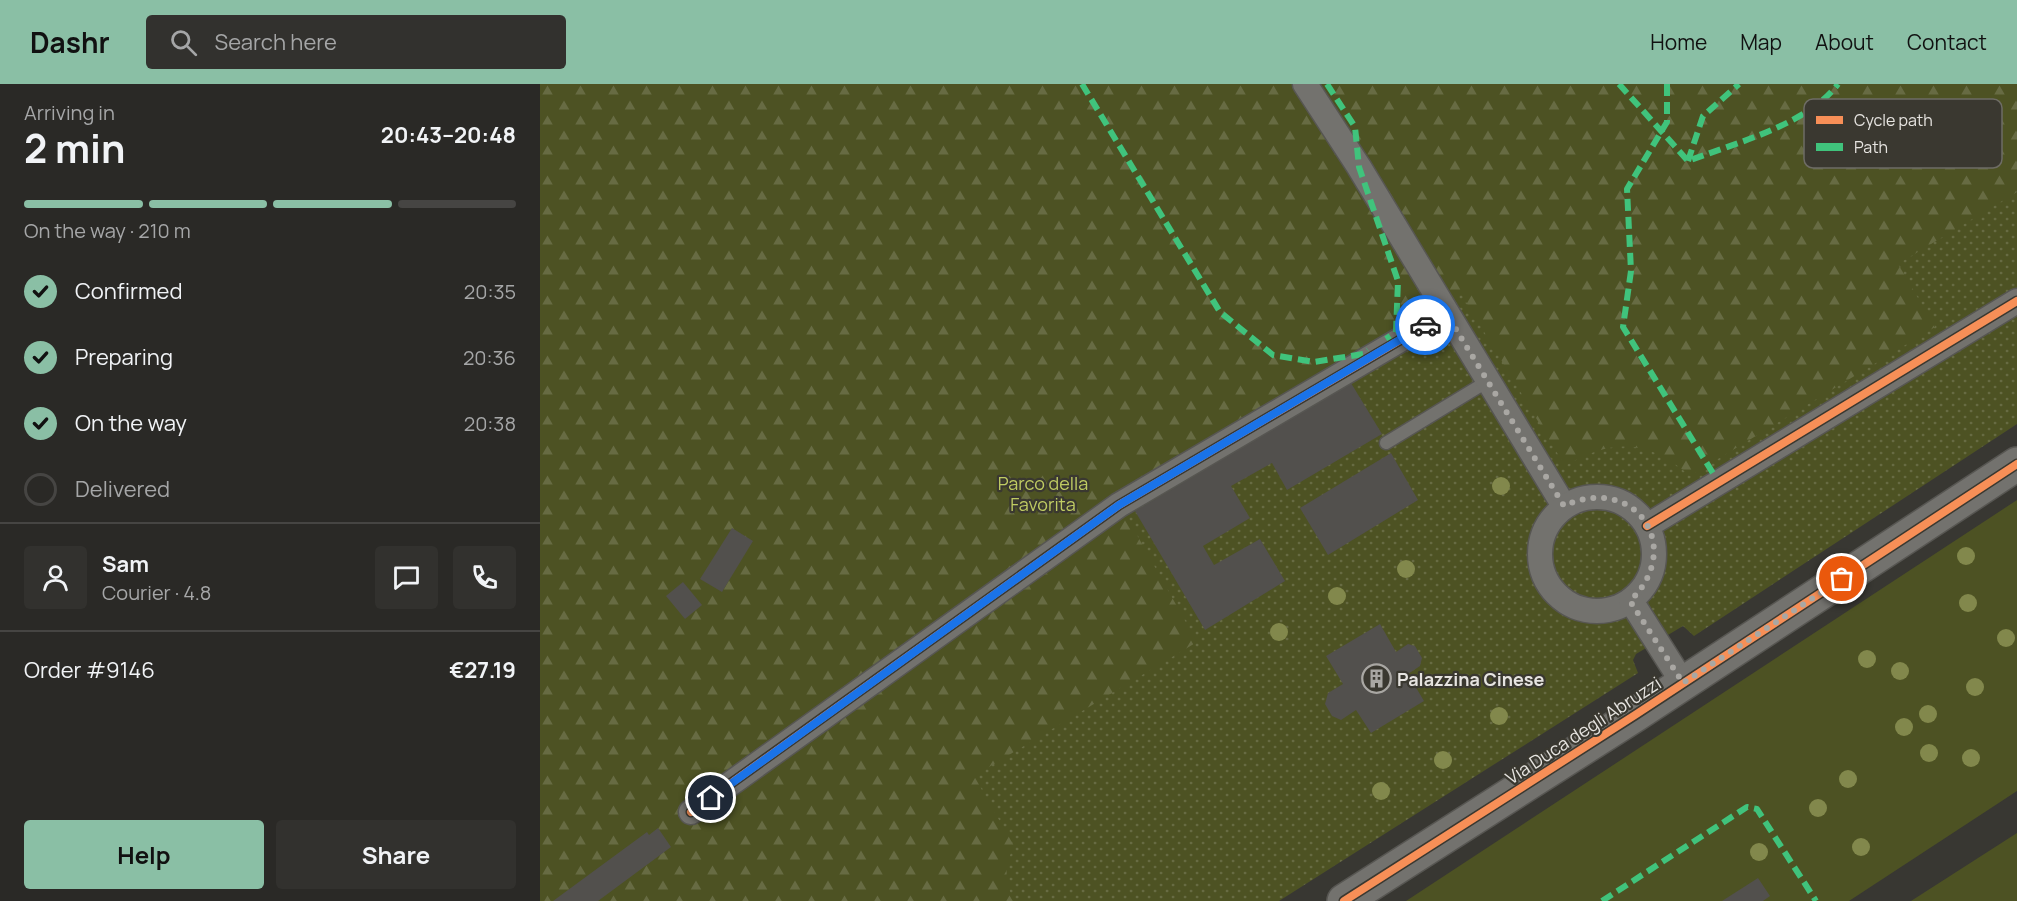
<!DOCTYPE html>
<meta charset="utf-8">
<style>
:root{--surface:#2a2926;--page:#32312e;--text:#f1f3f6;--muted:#a5a6a7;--line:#464543;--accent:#8abfa5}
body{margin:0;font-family:Manrope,sans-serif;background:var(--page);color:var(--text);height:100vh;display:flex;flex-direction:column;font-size:22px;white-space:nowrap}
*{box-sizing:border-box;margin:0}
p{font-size:20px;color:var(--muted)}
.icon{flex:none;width:33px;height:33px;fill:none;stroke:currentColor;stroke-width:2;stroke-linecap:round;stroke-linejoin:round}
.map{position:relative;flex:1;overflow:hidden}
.side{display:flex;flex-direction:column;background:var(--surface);width:540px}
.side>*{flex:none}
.pin{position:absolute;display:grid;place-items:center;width:51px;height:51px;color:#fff;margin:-26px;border:3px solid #fff;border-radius:50%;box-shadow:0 2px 6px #0007}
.courier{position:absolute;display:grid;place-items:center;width:60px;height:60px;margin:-30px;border:4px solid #1a73e8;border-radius:50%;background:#fff;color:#222;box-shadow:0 2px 8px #0007}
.head em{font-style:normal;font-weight:700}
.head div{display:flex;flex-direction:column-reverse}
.head{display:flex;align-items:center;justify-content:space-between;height:102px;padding:0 24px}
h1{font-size:39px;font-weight:700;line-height:45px}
.bar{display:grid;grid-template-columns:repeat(4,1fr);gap:9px 6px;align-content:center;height:72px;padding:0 24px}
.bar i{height:8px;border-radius:4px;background:var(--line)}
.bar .on{background:var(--accent)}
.bar p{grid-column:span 4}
.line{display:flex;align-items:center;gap:15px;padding:0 24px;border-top:2px solid var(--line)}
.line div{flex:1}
.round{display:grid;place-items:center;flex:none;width:63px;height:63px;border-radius:6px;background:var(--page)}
ol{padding:0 24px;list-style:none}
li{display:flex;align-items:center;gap:18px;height:66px}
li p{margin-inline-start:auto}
li .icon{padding:6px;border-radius:50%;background:var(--accent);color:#111;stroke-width:4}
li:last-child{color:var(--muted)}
li i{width:33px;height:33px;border:3px solid var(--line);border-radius:50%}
.primary-button{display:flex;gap:12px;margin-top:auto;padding:12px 24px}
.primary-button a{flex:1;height:69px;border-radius:6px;background:var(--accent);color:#111;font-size:24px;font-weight:700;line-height:69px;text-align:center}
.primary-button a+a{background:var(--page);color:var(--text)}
header{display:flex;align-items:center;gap:36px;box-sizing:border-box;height:84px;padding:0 30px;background:var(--accent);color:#111}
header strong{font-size:28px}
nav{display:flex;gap:33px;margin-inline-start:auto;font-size:21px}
.search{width:420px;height:54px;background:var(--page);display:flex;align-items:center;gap:15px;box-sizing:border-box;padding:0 21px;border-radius:6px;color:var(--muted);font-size:22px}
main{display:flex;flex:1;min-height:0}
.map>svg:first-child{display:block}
</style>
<header>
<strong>Dashr</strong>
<div class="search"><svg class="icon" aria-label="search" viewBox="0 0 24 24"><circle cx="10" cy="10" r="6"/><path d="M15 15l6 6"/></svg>Search here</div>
<nav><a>Home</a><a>Map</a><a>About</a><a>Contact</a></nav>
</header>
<main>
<section class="side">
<div class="head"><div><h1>2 min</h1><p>Arriving in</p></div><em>20:43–20:48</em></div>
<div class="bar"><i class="on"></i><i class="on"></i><i class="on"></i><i></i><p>On the way · 210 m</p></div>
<ol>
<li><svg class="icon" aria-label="check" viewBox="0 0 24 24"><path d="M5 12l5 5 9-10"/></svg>Confirmed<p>20:35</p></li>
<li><svg class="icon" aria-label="check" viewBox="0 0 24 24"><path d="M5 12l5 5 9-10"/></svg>Preparing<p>20:36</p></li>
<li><svg class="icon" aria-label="check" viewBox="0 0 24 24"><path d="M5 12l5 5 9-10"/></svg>On the way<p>20:38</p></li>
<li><i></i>Delivered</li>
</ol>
<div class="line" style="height:108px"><a class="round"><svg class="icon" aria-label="person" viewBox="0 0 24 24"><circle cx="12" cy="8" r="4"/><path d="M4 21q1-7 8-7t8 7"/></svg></a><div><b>Sam</b><p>Courier · 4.8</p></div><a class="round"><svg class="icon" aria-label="chat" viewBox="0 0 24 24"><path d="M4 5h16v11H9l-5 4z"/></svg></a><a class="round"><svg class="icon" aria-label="phone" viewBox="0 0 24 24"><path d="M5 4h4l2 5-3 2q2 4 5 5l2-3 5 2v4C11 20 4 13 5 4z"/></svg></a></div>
<div class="line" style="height:78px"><div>Order #9146</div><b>€27.19</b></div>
<div class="primary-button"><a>Help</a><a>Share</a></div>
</section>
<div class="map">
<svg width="1477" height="817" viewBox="0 0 1477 817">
<defs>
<pattern id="grass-dots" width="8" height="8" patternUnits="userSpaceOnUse" patternTransform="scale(1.5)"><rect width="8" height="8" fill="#4d5223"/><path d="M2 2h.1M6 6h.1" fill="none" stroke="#676b43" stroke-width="1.8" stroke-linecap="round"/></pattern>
<pattern id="forest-firs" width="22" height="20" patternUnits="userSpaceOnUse" patternTransform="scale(1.5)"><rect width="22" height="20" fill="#4d5223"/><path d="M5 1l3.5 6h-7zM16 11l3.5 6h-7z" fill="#676b43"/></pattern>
</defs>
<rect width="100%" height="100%" fill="#383732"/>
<polygon fill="url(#grass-dots)" points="0,0 1477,0 1477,340 1154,552 1143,542 1096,570 1093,576 1098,589 739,817 0,817"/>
<path fill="url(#forest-firs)" d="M0,0H1477V108L1358,180L1395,243L1150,392C1109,355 1072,354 1025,382L920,208L574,410L657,558L434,692L474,762C464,783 464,795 474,817H0Z"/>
<g fill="#4d5223">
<polygon points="1477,416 1477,707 1309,817 866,817"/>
<polygon points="1477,749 1477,817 1371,817"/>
</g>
<g fill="#52504d">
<polygon points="811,299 842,350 747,406 732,379 691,402 710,434 663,462 674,481 720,455 745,497 665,546 595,427"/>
<polygon points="851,369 878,416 788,471 760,424"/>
<polygon points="192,444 213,457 182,508 160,495"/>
<polygon points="143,498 162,521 145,535 126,512"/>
<polygon points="840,540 856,568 868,560 875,562 882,574 880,582 868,590 884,617 831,649 816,626 801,636 792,632 785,620 788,609 803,600 786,572"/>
<polygon points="118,744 131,763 58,817 13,817 107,748 109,751"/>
<polygon points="1218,794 1230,812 1223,817 1182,817"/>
</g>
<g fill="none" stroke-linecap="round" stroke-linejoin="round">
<defs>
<polyline id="lane" points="846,359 948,297"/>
<g id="street">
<polyline points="765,0 819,83 1024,422"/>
<circle cx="1057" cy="470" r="57"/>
<polyline points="1107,442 1477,217"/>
<polyline points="1091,517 1143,599"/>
<polyline points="151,728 579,421 906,229"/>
</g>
<polyline id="secondary" points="804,817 1095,631 1477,380"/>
</defs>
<use href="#lane" stroke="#575652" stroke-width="15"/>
<use href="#street" stroke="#575652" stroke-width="27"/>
<use href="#secondary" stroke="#575652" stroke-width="36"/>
<use href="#lane" stroke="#73726e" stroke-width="12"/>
<use href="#street" stroke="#73726e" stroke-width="24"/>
<use href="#secondary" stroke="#73726e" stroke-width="33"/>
<g stroke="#40c37c" stroke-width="6" stroke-dasharray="12 6" stroke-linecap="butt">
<polyline points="542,0 680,228 733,271 774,278 823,270 828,266"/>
<polyline points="787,0 815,43 819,83 858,197 856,248 846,255"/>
<path d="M1079,0L1148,77C1195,59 1267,41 1298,0"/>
<polyline points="1127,0 1127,38 1087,105 1091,187 1083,243 1179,399"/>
<polyline points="1148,77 1163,32 1199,0"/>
<polyline points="1062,817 1207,723 1217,725 1276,817"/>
</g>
<defs>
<g id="cycleway">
<polyline points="1107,442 1477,217"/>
<polyline points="151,728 579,421 906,229"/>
<polyline points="804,817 1095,631 1477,380"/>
</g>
</defs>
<use href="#cycleway" stroke="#3a3830" stroke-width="11"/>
<use href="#cycleway" stroke="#f78f57" stroke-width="8"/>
</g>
<g fill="#82884c">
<circle cx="961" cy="402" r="9"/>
<circle cx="1426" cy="472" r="9"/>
<circle cx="866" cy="485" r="9"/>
<circle cx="797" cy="512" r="9"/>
<circle cx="1428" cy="519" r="9"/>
<circle cx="739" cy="548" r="9"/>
<circle cx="1466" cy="554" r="9"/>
<circle cx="1327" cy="575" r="9"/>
<circle cx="1360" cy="587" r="9"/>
<circle cx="1435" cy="603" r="9"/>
<circle cx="1388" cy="630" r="9"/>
<circle cx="959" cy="632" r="9"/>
<circle cx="1364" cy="643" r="9"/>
<circle cx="1389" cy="669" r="9"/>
<circle cx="1431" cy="674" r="9"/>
<circle cx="903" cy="676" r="9"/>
<circle cx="1308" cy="695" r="9"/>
<circle cx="841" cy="707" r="9"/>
<circle cx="1278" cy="724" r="9"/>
<circle cx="1321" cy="763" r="9"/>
<circle cx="1219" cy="768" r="9"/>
</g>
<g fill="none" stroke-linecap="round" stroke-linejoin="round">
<path stroke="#a9a7a3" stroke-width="6" stroke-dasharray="0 10.8" d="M885,241L906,229L1024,422C1095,389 1146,463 1090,517L1143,599L1302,495"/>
<polyline stroke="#1a73e8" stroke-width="8" points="171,714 579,421 885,241"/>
</g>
<defs>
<symbol id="building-ring" viewBox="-11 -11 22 22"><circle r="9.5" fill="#3a3830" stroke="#a9a7a3" stroke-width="1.5"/><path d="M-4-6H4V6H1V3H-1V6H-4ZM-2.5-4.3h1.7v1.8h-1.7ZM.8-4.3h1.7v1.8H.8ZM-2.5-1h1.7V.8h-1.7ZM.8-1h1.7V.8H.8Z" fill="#a9a7a3"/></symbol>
</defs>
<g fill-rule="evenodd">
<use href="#building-ring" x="820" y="578" width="33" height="33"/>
</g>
<g text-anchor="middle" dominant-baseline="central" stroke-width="4.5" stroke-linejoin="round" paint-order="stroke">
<g font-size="18" fill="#bfcb62" stroke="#3a3830">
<text x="503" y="399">Parco della<tspan x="503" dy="21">Favorita</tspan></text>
</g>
<g font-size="18" font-weight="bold" fill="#e6e4e0" stroke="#3a3830" text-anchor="start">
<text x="857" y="595">Palazzina Cinese</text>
</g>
<g font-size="18" fill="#e6e4e0" stroke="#3a3830">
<text transform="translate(1043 646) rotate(-33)">Via Duca degli Abruzzi</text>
</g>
</g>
<rect x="1264" y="15" width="198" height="69" rx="9" fill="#3a3830" stroke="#6e6c65" stroke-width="1.5"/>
<rect x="1276" y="32" width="27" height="8" fill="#f78f57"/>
<rect x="1276" y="59" width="27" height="8" fill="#40c37c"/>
<g font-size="16" fill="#e6e4e0">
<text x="1314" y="42">Cycle path</text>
<text x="1314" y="69">Path</text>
</g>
</svg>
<div class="pin" style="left:1302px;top:495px;background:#ea580c"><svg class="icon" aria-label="bag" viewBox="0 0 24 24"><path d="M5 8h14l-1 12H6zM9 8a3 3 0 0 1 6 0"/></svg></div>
<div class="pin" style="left:171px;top:714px;background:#1f2937"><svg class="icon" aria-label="home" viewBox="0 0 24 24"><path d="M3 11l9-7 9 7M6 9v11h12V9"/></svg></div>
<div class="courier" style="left:885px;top:241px"><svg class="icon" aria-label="car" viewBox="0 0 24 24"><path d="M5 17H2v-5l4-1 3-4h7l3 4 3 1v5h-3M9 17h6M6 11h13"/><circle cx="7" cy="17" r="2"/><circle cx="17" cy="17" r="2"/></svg></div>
</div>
</main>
